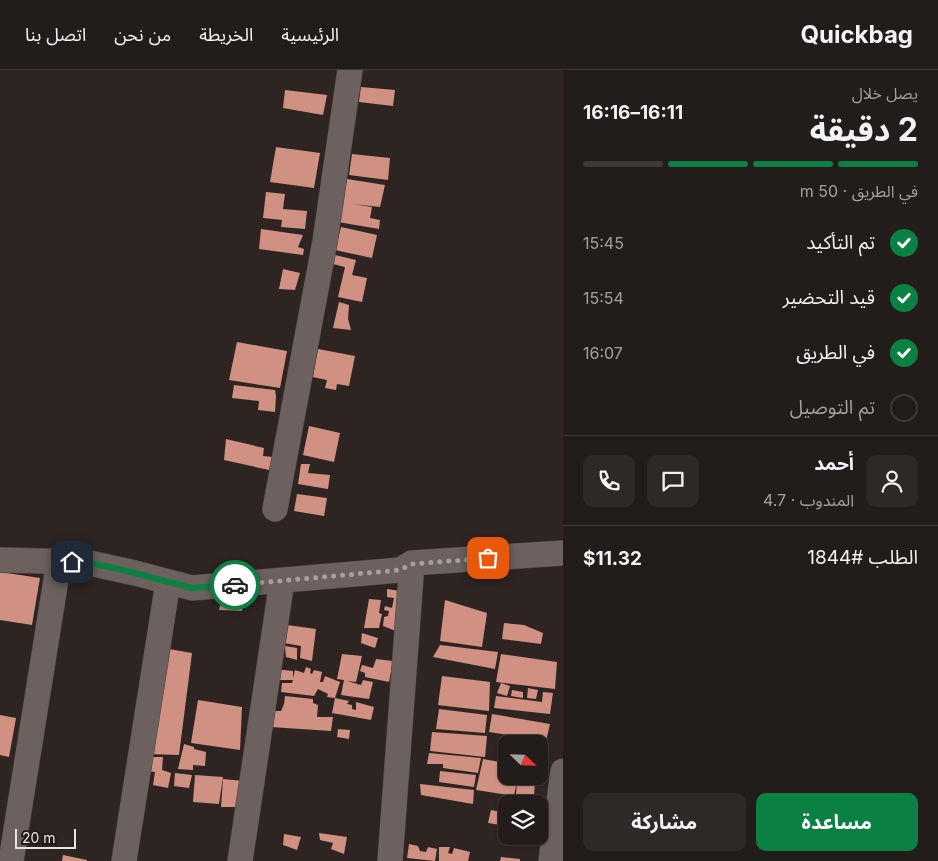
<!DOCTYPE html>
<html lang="ar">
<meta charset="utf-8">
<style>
:root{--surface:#221c1a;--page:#2e2927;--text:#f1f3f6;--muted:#a2a1a2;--line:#3f3a39;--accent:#0b8043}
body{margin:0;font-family:Inter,"Noto Sans Arabic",sans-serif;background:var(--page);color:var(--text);direction:rtl;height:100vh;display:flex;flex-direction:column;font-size:19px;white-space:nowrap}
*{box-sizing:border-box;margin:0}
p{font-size:16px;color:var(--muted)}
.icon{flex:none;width:28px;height:28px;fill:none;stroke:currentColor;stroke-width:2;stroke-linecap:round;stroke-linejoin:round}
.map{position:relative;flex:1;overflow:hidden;direction:ltr}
.sheet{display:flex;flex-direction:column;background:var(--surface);width:375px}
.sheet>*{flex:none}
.needle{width:32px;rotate:113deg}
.tools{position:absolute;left:498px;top:665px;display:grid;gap:10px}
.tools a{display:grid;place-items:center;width:50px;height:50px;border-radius:10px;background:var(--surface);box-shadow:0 1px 4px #0004,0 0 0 1px var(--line);font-size:25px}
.scale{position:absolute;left:15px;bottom:12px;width:61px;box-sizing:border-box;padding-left:5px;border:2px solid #e9e2e1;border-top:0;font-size:14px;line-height:18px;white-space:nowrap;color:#e9e2e1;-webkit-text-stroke:4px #241b19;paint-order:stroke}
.pin{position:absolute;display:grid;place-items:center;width:42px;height:42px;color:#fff;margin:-21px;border-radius:10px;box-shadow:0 2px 8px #0006}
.courier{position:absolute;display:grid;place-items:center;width:50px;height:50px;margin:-25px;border:4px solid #0b8043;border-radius:50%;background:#fff;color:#222;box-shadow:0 1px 6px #0007}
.head em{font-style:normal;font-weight:700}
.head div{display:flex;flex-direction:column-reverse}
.head{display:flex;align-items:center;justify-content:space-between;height:85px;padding:0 20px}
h1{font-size:32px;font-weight:700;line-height:38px}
.bar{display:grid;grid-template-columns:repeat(4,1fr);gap:8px 5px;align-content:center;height:60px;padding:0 20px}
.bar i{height:6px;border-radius:4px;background:var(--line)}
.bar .on{background:var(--accent)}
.bar p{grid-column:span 4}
.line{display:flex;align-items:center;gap:12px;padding:0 20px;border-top:1px solid var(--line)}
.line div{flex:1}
.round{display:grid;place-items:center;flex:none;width:52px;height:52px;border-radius:10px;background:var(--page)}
ol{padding:0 20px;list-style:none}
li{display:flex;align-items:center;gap:15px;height:55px}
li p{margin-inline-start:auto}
li .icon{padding:5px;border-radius:50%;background:var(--accent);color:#fff;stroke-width:4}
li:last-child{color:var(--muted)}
li i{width:28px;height:28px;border:2px solid var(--line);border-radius:50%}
.button{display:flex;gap:10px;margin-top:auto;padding:10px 20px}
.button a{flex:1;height:58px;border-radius:10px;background:var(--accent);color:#fff;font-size:20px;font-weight:700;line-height:58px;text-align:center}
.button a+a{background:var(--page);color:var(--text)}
header{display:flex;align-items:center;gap:30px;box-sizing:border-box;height:70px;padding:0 25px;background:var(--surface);border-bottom:1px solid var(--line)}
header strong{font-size:24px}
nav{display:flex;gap:28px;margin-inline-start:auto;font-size:18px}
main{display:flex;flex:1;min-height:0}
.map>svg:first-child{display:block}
</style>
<header>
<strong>Quickbag</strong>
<nav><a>الرئيسية</a><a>الخريطة</a><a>من نحن</a><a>اتصل بنا</a></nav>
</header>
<main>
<section class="sheet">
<div class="head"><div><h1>2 دقيقة</h1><p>يصل خلال</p></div><em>16:11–16:16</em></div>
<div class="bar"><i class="on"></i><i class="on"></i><i class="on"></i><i></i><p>في الطريق · 50 m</p></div>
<ol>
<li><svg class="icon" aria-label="check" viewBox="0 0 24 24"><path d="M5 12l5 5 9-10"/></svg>تم التأكيد<p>15:45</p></li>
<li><svg class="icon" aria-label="check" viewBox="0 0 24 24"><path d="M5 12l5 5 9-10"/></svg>قيد التحضير<p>15:54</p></li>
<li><svg class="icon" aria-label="check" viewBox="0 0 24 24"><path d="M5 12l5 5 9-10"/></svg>في الطريق<p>16:07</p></li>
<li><i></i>تم التوصيل</li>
</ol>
<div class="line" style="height:90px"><a class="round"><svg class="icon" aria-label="person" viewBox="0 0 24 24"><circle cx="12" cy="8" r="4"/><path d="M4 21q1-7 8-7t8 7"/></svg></a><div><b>أحمد</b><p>المندوب · 4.7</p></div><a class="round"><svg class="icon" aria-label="chat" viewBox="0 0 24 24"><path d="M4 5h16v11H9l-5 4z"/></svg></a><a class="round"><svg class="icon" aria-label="phone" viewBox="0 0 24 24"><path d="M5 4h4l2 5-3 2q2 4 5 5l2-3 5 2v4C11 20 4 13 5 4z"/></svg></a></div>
<div class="line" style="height:65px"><div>الطلب #1844</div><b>$11.32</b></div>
<div class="button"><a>مساعدة</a><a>مشاركة</a></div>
</section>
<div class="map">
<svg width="563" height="791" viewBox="0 0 563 791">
<rect width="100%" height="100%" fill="#2e2522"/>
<g fill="#d09182">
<polygon points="361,17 395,20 393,36 359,32"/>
<polygon points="285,20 327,25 323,45 283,38"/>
<polygon points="276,77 320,83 314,118 270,112"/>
<polygon points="352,84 390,88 388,110 349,105"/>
<polygon points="347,109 385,115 380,137 353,134 372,137 370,148 380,150 379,159 338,152"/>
<polygon points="266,122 285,124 283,139 307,141 305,159 281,157 282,150 263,148"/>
<polygon points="341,157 377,165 372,188 335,180"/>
<polygon points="261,159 303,165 298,177 304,179 303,185 259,179"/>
<polygon points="335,185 356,190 352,205 367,208 362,232 338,227 345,197 333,194"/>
<polygon points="283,199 300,203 295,220 279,219"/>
<polygon points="339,232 349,235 348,249 351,260 333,258"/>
<polygon points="237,272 287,281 280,318 229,310"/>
<polygon points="318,279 355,286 349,316 337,314 336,320 325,318 327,310 313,307"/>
<polygon points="234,315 275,320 276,326 275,342 258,340 259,331 232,328"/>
<polygon points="309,356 340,363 334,392 303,385"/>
<polygon points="226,369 264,378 263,386 273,387 269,400 224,390"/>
<polygon points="301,394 310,394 308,403 330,405 328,419 298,414"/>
<polygon points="297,424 327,428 324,446 294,441"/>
<polygon points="0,502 40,508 32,555 0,550"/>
<polygon points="387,519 400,521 396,561 383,556 384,547 388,546 389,541 384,540 385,536 392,538 394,528 387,527"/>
<polygon points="222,527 244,527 242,541 219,540"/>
<polygon points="369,529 381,530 379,543 382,544 379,558 364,558"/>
<polygon points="445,530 487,543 482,577 440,571"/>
<polygon points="504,553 524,555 543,563 541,574 502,569"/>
<polygon points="287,555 316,559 312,591 300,588 301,576 284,573"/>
<polygon points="362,563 378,568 375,578 361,573"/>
<polygon points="440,575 498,582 495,599 433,587"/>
<polygon points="285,576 297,578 297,590 286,587"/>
<polygon points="163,578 192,583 179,685 147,684"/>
<polygon points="342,584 362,586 356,612 347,611 361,615 363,610 373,612 369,629 341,625 344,610 337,609"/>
<polygon points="501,584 557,592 555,619 496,612"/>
<polygon points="376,589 393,591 389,612 365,607 365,603 360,601 362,595 373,598"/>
<polygon points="306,597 311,599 310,603 312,604 314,600 322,602 320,612 323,612 325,606 340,612 335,628 327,627 328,624 318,619 314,626 281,622 282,613 292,613 293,610 273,610 275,599 293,601 293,608 295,600 304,603"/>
<polygon points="442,606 490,612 489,641 438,635"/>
<polygon points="501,613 510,616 507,626 497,623"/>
<polygon points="528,618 538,620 536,629 527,628"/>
<polygon points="512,620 523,622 523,628 511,626"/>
<polygon points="543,622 553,623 550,644 494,638 496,626 542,632"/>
<polygon points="285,626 313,629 313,633 318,635 317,647 333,647 331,661 271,657 272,641 281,641 284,634"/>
<polygon points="335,628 349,631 347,634 352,635 352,639 356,640 356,632 374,637 371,650 332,643"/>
<polygon points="198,630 242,637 240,680 191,673"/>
<polygon points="439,639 487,645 485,663 436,659"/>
<polygon points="492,644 550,654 546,671 489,662"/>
<polygon points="0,645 16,648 9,687 0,685"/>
<polygon points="338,659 350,660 349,669 337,667"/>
<polygon points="432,662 487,666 485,687 430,681"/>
<polygon points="184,674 194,677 194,679 206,682 205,696 193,695 193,700 178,699"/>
<polygon points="429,683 481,688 478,703 443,698 443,694 427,694"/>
<polygon points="147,687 163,687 162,700 171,703 168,718 153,715 155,702 145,701"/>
<polygon points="483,689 506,693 506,706 518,706 514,726 476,720"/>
<polygon points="440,701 476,705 474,717 439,712"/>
<polygon points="175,703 192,705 189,718 174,716"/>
<polygon points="195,705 223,707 219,734 193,732"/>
<polygon points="223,709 244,711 238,737 221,737"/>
<polygon points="517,710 535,711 534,727 516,726"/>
<polygon points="420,714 474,720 473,734 421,725"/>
<polygon points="491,740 506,743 501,755 488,753"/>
<polygon points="319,763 347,767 344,784 331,779 333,773 320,770"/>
<polygon points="284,764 301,767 297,780 283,775"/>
<polygon points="409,774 418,776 420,781 426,782 428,777 437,779 435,791 407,788"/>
<polygon points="439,777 450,777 448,783 452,784 454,778 470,782 468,791 439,791"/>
<polygon points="63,785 87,790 87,791 62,791"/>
<polygon points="501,787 520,789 520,791 500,791"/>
</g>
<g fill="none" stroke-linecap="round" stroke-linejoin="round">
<defs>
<g id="street">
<polyline points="275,439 325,171 350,0"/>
<polyline points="0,490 85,492 135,503 192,518 400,500 412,493 563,483"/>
<polyline points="11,791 59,491"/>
<polyline points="124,791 168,512"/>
<polyline points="240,791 282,511"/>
<polyline points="390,791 412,493"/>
<polyline points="551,791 563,701"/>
</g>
</defs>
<use href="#street" stroke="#49413f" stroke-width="26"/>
<use href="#street" stroke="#6c615e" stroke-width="25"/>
</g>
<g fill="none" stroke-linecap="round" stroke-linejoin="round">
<polyline stroke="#a8a09e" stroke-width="5" stroke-dasharray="0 9" points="235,515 400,500 412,494 488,488"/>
<polyline stroke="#0b8043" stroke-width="6" points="72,492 85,492 119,499 192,518 235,515"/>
</g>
</svg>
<div class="tools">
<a><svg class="needle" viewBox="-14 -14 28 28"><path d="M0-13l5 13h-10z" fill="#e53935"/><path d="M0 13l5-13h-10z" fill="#a2a1a2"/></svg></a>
<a><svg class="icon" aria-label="layers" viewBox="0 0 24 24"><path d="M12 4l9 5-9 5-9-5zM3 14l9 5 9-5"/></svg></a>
</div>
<div class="scale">20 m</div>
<div class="pin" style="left:488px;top:488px;background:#ea580c"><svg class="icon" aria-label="bag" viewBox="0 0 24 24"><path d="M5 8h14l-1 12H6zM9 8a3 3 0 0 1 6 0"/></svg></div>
<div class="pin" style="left:72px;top:492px;background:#1f2937"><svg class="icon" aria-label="home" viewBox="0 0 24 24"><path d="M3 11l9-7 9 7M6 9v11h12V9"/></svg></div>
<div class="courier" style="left:235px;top:515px"><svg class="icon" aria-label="car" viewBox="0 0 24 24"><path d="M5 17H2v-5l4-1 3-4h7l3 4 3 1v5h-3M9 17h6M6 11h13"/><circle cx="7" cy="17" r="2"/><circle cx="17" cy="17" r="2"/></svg></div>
</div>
</main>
